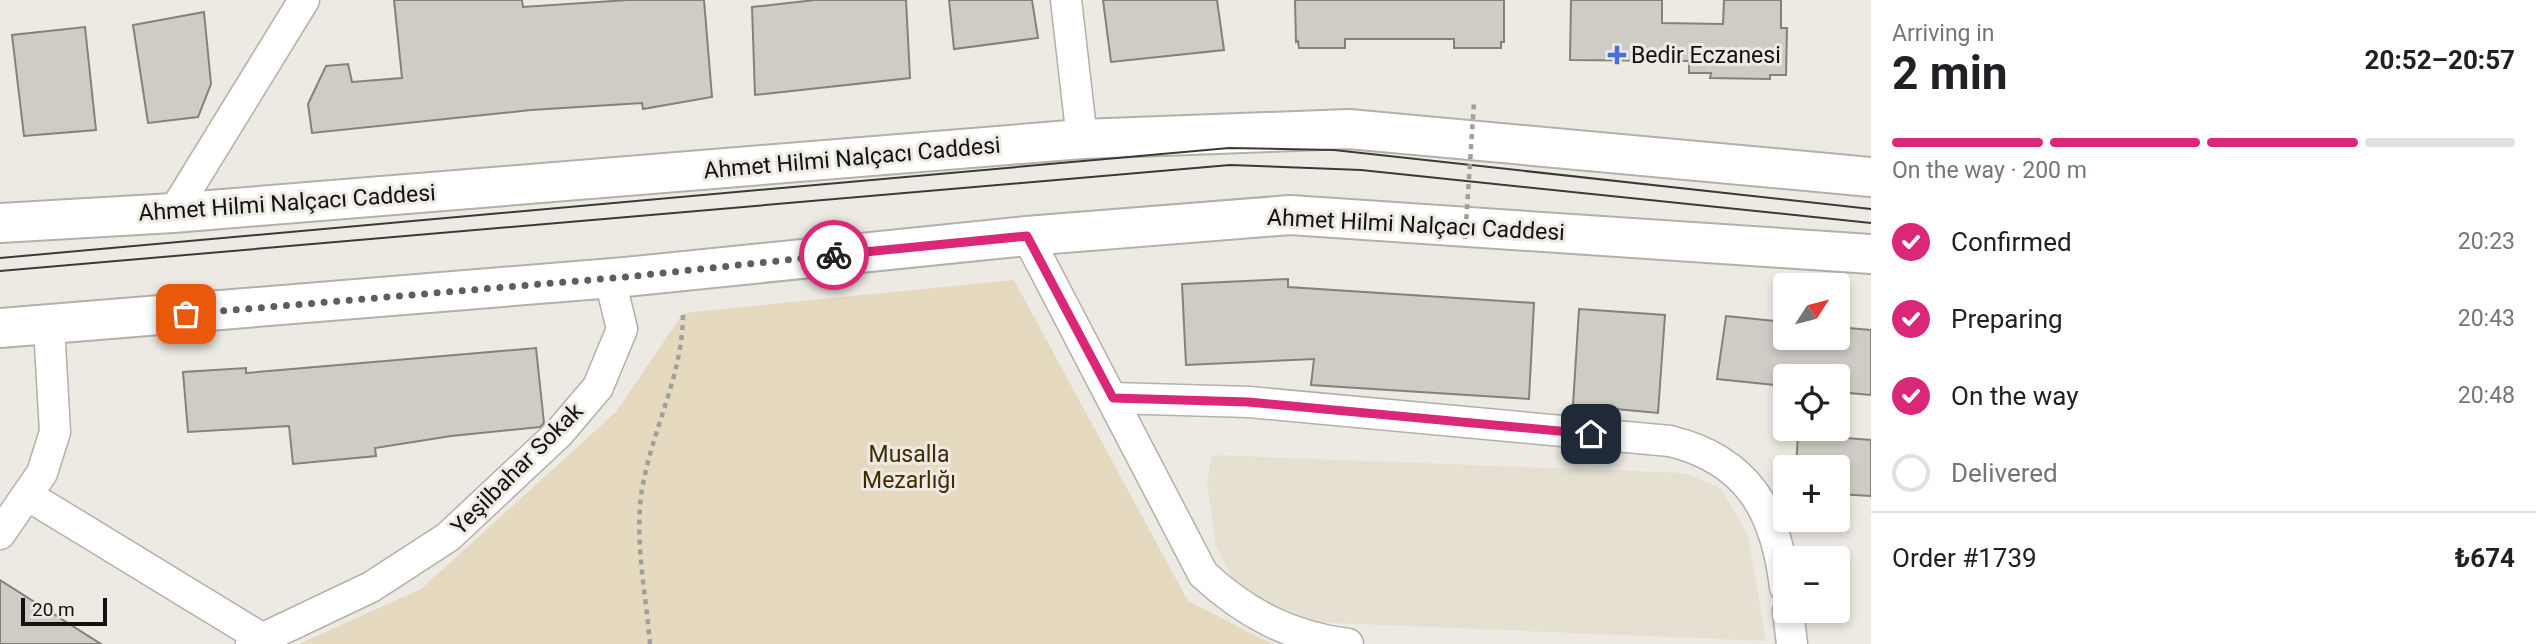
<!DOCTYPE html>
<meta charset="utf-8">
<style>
:root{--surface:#fff;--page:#f6f6f6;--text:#202124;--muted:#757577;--line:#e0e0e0;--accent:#db2777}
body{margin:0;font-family:Roboto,sans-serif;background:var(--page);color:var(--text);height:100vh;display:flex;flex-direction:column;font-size:26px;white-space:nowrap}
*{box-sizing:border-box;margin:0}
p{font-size:23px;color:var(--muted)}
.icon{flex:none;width:38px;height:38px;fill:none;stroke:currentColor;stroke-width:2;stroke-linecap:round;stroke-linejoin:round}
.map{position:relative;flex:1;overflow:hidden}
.side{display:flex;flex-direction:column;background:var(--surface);width:665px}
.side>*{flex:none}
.needle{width:46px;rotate:54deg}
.controls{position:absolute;left:1773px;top:273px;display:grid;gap:14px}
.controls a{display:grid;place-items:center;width:77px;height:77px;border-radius:7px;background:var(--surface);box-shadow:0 4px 10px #0003;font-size:35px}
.scale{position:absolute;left:21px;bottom:18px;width:86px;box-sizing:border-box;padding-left:7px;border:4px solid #131210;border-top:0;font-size:19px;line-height:24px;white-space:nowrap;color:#131210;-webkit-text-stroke:5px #edeae4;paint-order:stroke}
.pin{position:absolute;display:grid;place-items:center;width:60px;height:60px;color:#fff;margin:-30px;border-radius:14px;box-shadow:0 4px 10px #0006}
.courier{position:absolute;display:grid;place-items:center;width:70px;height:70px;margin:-35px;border:5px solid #db2777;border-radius:50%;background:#fff;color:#222;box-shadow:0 2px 9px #0007}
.overview em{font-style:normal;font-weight:700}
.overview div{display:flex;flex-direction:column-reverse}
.overview{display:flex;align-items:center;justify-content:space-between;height:119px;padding:0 21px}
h1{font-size:46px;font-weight:700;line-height:52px}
.bar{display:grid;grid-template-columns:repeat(4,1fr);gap:10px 7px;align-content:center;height:84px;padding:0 21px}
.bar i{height:9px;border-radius:5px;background:var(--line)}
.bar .current{background:var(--accent)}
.bar p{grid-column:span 4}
.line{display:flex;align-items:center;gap:18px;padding:0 21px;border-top:2px solid var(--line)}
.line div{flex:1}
ol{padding:0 21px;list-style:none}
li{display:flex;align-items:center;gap:21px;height:77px}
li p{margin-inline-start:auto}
li .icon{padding:7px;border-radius:50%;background:var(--accent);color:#fff;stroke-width:4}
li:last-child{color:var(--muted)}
li i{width:38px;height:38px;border:4px solid var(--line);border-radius:50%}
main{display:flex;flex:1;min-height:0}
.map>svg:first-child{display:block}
</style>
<main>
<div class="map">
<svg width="1871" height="644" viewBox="0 0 1871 644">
<rect width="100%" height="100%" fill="#edeae4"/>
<polygon fill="#e6e0d3" points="1212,455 1684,473 1721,488 1748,536 1766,641 1286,621 1239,591 1216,546 1207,483"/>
<polygon fill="#e5dac0" points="1014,280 1188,601 1272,644 299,644 421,589 616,412 683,313"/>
<g fill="#cfccc6" stroke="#84817b" stroke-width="2">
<polygon points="394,0 522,0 523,7 628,0 704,0 712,97 643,109 642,103 531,110 312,133 308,104 326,66 348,64 352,82 402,78"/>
<polygon points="815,0 906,0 910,78 755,95 752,7"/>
<polygon points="949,0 1032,0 1038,38 954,49"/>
<polygon points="1103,0 1217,0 1224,50 1111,62"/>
<polygon points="1295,0 1504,0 1504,42 1501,42 1501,48 1454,48 1454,39 1345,39 1345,48 1299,48 1298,41 1296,42"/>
<polygon points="1571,0 1662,0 1662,23 1723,24 1724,0 1781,0 1781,28 1787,28 1786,75 1770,75 1770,79 1710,78 1711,73 1689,73 1689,61 1570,60"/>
<polygon points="204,12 211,84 198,117 148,123 133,25"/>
<polygon points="85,27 96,130 24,136 12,35"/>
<polygon points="1288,279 1288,287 1534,303 1529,399 1311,385 1314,359 1186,365 1182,284"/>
<polygon points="1579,309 1665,315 1658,413 1573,405"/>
<polygon points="1726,316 1785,322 1785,338 1838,338 1838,327 1871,330 1871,395 1838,392 1838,376 1785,376 1785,386 1717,379"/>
<polygon points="536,348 544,423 540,427 451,436 375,448 376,456 293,464 289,426 188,432 183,372 246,368 246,373"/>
<polygon points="1798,434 1871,440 1871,496 1838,494 1838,467 1796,467"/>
<polygon points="0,580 101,644 0,644"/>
</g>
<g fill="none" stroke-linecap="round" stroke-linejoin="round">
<defs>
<g id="street">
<polyline points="1066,0 1082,139"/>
<polyline points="173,213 304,0"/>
<path d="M1027,236L1203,574C1245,613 1290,637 1348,644"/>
<path d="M1113,398L1249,402L1670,441C1748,460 1776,511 1785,587"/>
<polyline points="27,495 263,639"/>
<polyline points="0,534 42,473 55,432 49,326"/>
<polyline points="1788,611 1792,644"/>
<polyline points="251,644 371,587 448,537 559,433 598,387 622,329 612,288 625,277"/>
</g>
<g id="primary">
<polyline points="0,223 173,213 1082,139 1349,129 1871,177"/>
<polyline points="0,328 625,277 1027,236 1290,215 1871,254"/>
</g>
</defs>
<use href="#street" stroke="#b3b0aa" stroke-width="33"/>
<use href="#primary" stroke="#b3b0aa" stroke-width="42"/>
<path stroke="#a19f9a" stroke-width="4.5" stroke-dasharray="5 5" stroke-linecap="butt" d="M650,644C646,593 633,535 643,484C654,425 683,374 683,313"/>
<use href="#street" stroke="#fff" stroke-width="30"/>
<use href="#primary" stroke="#fff" stroke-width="38"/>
<g stroke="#3b3936" stroke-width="2">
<polyline points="0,258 1229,148 1334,150 1871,209"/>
<polyline points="0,271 1230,165 1361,170 1871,223"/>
</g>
<polyline stroke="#a19f9a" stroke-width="4.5" stroke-dasharray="5 5" stroke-linecap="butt" points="1465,239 1474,102"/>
</g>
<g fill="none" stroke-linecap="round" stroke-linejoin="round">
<polyline stroke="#5f5e5a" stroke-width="7" stroke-dasharray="0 12.6" points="186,314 625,277 834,255"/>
<polyline stroke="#db2777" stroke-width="9" points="834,255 1027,236 1113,398 1248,402 1591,434"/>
</g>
<path fill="#4570e2" stroke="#edeae4" stroke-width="2.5" d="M1613.5 44.5h7v7h7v7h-7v7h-7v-7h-7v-7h7z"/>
<g text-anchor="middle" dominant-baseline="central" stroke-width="6" stroke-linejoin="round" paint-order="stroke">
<g font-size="23" fill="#131210" stroke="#edeae4" text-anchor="start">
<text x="1631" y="55">Bedir Eczanesi</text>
</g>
<g font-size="23" fill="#131210" stroke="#edeae4">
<text transform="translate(852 158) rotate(-5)">Ahmet Hilmi Nalçacı Caddesi</text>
<text transform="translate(287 203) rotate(-4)">Ahmet Hilmi Nalçacı Caddesi</text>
<text transform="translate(1416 225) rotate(3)">Ahmet Hilmi Nalçacı Caddesi</text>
<text transform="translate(517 469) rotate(-45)">Yeşilbahar Sokak</text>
</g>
<g font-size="23" fill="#3e2c00" stroke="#edeae4">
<text x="909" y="454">Musalla<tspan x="909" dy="26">Mezarlığı</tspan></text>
</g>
</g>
</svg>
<div class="controls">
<a><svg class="needle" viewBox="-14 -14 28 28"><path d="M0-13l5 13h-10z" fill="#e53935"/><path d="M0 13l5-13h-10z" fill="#757577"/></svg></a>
<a><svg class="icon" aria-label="locate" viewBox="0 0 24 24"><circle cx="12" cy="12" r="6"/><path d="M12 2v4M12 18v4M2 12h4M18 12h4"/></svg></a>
<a>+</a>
<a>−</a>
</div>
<div class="scale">20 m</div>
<div class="pin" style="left:186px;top:314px;background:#ea580c"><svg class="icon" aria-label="bag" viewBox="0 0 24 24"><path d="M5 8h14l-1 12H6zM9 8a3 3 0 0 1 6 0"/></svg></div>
<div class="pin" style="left:1591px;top:434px;background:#1f2937"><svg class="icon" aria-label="home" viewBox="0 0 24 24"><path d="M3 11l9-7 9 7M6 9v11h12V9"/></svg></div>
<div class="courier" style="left:834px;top:255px"><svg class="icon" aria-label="bike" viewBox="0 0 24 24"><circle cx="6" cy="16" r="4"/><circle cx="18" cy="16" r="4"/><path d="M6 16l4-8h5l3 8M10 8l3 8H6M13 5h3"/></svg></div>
</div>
<section class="side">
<div class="overview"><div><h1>2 min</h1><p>Arriving in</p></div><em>20:52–20:57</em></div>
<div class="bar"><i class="current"></i><i class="current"></i><i class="current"></i><i></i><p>On the way · 200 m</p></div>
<ol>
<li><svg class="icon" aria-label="check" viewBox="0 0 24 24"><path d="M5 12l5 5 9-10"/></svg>Confirmed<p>20:23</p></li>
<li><svg class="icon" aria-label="check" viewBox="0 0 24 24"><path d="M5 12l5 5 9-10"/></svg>Preparing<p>20:43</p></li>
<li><svg class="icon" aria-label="check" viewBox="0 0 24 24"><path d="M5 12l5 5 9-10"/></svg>On the way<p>20:48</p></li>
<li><i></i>Delivered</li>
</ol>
<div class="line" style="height:91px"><div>Order #1739</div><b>₺674</b></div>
</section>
</main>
